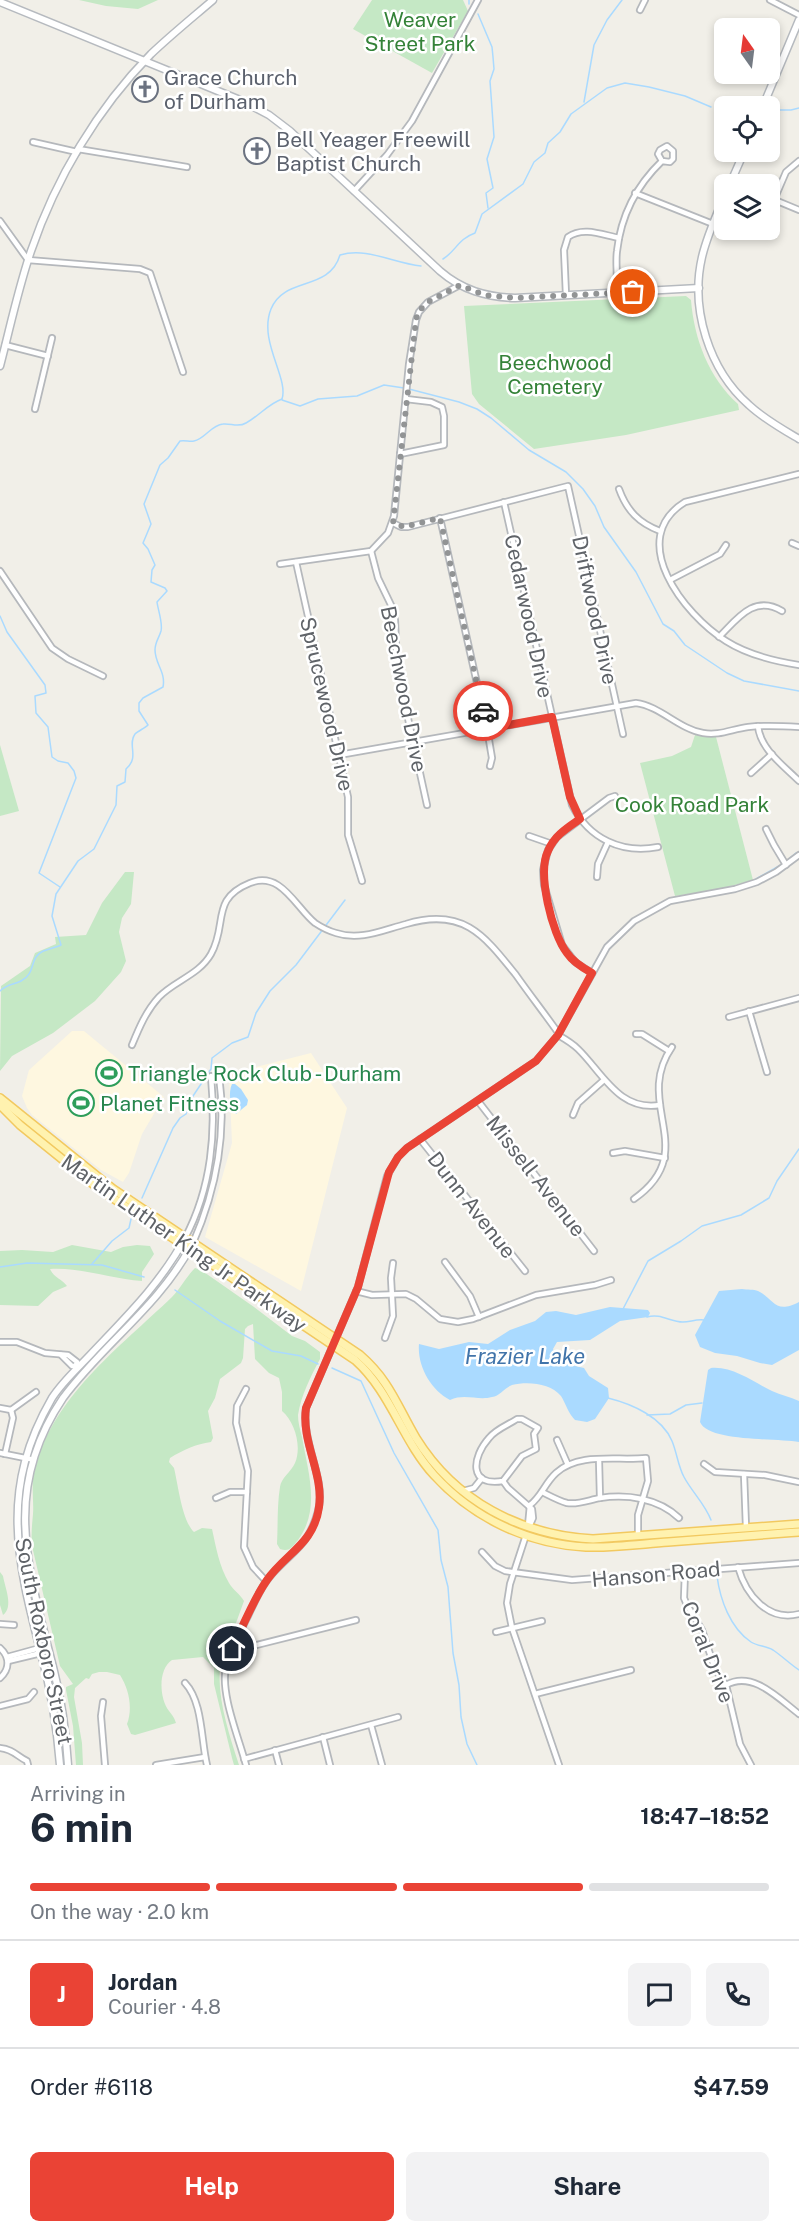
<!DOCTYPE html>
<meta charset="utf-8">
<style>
:root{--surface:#fff;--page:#f2f2f3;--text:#1f2937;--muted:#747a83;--line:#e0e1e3;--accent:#ea4335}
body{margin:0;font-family:"Public Sans",sans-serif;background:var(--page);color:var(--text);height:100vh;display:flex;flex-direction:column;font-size:22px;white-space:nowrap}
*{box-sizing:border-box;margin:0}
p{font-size:20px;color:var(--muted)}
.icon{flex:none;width:33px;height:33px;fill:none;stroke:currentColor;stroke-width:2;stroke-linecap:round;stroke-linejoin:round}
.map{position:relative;height:1765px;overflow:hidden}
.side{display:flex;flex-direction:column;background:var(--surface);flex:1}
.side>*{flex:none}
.needle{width:39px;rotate:346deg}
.controls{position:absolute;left:714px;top:18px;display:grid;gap:12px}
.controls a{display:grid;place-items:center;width:66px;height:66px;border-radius:9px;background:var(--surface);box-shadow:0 3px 9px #0003;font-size:30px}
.pin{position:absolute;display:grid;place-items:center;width:51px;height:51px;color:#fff;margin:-26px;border:3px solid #fff;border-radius:50%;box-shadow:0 2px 6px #0007}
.courier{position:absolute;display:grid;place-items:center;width:60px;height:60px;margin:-30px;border:4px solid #ea4335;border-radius:50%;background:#fff;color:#222;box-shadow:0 2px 8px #0007}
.summary em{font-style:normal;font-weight:700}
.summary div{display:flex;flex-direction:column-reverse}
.summary{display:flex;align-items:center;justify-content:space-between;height:102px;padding:0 30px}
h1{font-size:39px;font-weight:700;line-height:45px}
.bar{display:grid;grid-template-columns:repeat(4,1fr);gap:9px 6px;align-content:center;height:72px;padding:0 30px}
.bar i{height:8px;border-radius:4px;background:var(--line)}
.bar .active{background:var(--accent)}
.bar p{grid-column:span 4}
.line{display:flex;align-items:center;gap:15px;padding:0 30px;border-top:2px solid var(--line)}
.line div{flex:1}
.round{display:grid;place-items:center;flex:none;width:63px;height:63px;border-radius:9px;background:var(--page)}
.primary-button{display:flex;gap:12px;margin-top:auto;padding:12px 30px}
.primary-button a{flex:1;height:69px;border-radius:9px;background:var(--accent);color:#fff;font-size:24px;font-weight:700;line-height:69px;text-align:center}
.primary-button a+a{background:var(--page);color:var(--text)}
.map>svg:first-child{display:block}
</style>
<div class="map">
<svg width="799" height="1765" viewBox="0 0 799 1765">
<rect width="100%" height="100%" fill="#f1efe8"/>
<g fill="#fef7e0">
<polygon points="72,1031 84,1031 164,1097 142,1134 129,1173 123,1182 101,1170 32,1115 27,1108 22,1096 29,1070"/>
<polygon points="311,1053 347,1108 301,1291 205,1237 232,1143 229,1074"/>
</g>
<g fill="#c5e8c5">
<polygon points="79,0 158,0 138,9 106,6"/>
<polygon points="372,0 463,0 468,11 432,73 353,29"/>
<path d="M686,296L691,300C694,339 709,378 738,404L739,410L626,435L534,449L479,404L472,394L464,306Z"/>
<polygon points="695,735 716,737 753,880 720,889 675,896 640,763 672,756 691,747"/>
<polygon points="0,745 19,811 0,816"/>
<polygon points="125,872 134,872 131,904 122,918 119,932 126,961 121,972 95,1001 53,1033 12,1056 0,1071 1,986 30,966 35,953 56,944 55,937 86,935 102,903"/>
<path d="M72,1245L111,1252L123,1247L137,1245L150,1246L154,1254L142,1272V1281C111,1279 81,1267 50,1269C54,1278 62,1279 67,1286L53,1292L38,1306L0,1305V1251L22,1250L53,1252Z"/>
<path d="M195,1268L201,1270L254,1307L292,1336L305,1341L320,1352V1359C311,1376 301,1395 298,1415C298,1422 300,1430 302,1437C308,1472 321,1509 298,1540C292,1547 290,1552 280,1549L277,1544C278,1525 277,1505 280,1487C281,1478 291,1472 295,1463C302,1447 295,1422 282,1411V1392L279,1378L269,1373L255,1359L253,1324L248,1326L245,1329L243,1358L241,1363L220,1379L215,1398L208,1411L213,1438L211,1442C196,1444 183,1450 170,1458L169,1462L174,1468C178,1484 182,1521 194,1532L202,1528L212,1529C216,1547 219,1566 229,1583C233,1590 240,1594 244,1601L220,1667C217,1699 229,1734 239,1765H234L232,1758L214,1684V1668L203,1657L172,1660C158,1669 159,1698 169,1711C173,1716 174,1717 176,1723L135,1735L131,1734L127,1724C133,1708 129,1689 120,1675L107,1672H99L92,1674L89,1679L86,1678L75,1688L74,1697L82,1743L83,1765H76L73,1726L66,1690V1687L73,1684L60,1666L32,1546C31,1534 32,1525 33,1514C34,1500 31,1486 34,1472C51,1398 120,1347 172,1297C181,1288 186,1277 195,1268Z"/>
<path d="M0,1572L3,1576C5,1588 14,1607 3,1615L0,1605Z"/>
</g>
<g fill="#aadaff">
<path d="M232,1084H235L241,1089L248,1100L247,1105L236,1114C230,1108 228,1092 232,1084Z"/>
<path d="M742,1289C747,1290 754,1289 758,1291C774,1298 774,1315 799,1302V1350L772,1365L760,1363L737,1356L715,1353L700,1347L695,1335L719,1291Z"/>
<path d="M610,1307L648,1310L650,1313L648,1317L620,1321L590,1340L557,1342L553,1349L558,1362L584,1368L589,1376L608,1388L609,1398L595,1419L587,1422L575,1420C568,1413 566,1404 561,1396C551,1383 527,1381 512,1385C504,1388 500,1396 492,1397C478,1401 465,1393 450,1400C431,1390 417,1366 419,1344L439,1349L469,1342L488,1344L510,1330L535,1321L546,1312L556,1311L576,1315Z"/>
<path d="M711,1368C733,1366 753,1382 772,1391C781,1395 790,1397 799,1401V1442C777,1438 708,1442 700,1422L708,1370Z"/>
</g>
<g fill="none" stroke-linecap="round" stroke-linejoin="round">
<g stroke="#aadaff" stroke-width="1.5">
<polyline points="469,0 469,4"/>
<polyline points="478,14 492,47 493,57 494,69 490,81 494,137 487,159 493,188 486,193 488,208"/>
<polyline points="584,102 594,45 607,20 622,0"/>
<polyline points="770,110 791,110 799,108"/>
<path d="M443,259C456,251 458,239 475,233L482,214L523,184L534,162L545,153L548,143L560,132L571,114L607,88L625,83L649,87L685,96L711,107"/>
<polyline points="409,389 459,402 477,409 491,418 529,450 566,472 583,489 595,506 604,527 636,572 663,624 674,631 685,645 727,673 744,681 799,691"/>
<path d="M282,399C289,378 258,341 271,309C284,276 329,292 340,255C367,247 393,263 421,266"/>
<polyline points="282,400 300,406 318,399 357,396 384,385 404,388"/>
<polyline points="0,616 7,632 45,685 46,693 35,696 36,713 48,727 52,757 58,761 68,763 74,771 76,778 39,873 60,887"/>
<polyline points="790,858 796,853"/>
<polyline points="756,879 779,866"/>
<path d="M0,991C7,984 13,985 21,981C33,975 31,965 36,957C41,949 53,949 61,945L52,916L56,894L78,861L94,849L116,805L117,786L125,782L126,769C140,757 127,745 135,734C138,731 145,728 148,725L139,711V703L143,698L163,687C166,672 155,664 155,650C155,642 159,638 161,631C163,623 158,610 157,602L167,591L165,588L151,582L152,570L155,565L148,549L143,543L151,524L144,504L160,465L168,458L180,441C185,440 190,442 194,441C205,439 211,425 223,424C231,423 238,428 246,423C259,416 268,404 282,399"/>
<polyline points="142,1198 173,1128 180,1118 186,1114 191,1099 211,1069 212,1058 232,1043 248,1037 256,1013 270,991 296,965 345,900"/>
<polyline points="92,1264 112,1241 129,1228 131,1219"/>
<polyline points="0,1267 27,1263 102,1265 144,1277"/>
<polyline points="175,1290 220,1321 272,1351 301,1356 318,1364"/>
<polyline points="623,1309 648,1261 681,1241 702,1226 741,1215 769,1198 777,1181 799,1149"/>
<path d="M647,1317C661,1313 670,1322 683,1322C690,1322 696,1319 704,1320"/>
<polyline points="332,1368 361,1381 394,1453 438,1530 441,1560 448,1587 453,1653 459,1685 461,1717 467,1744 477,1765"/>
<path d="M608,1398C632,1404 662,1417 672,1441C677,1453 678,1466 684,1477C692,1492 705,1504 711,1520"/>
<polyline points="647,1415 670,1414 686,1405 702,1403"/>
<path d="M717,1576C720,1599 730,1628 751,1642C757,1646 766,1646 773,1650C782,1656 790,1664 799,1670"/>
</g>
<defs>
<g id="street">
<polyline points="770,0 799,15"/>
<polyline points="640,10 645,0"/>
<polyline points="33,142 77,152"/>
<polyline points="78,149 187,167"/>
<polyline points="354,191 387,155 412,121 478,0"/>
<polyline points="635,193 713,224"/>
<polyline points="770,198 799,210"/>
<polyline points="774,200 786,172 799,161"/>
<polyline points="0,221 28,260 140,269 150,273 183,372"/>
<path d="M615,293C619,279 615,265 617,251C621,215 636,186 662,161L670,162L673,159V151L667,146L660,150L658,154L662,161"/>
<path d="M566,295L564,250L568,237C583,226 603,235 619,238"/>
<polyline points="5,345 48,356"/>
<polyline points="35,409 52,338"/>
<polyline points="400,454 444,445 444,416 442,407 431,402 406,399"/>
<path d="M799,474L685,502C625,539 684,615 726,641C748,655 773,661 799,665"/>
<path d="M619,489C627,511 639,523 660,531"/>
<path d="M504,502L572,805C589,839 622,854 658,847"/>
<polyline points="440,518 487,728 492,758 490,766"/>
<polyline points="393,523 401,527 408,527 568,486 623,734"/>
<polyline points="792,543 799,546"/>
<polyline points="371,551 378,578 391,605 395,620 397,668 427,805"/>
<polyline points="296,562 348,797 348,835 362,881"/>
<polyline points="280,564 371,551 388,533 394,516 409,364 416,320 419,312 428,302 460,285"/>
<polyline points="0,571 52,648 68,659 103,676"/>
<polyline points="670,580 720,554 726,545"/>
<path d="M719,637C737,619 754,594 782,611"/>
<path d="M758,726C760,749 784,766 799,781"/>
<path d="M339,755L636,703C660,706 679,729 703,733C719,736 732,729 748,727C765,725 782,726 799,727"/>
<polyline points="751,773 772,754"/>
<polyline points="766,829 774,845 786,865"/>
<polyline points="529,836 552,844"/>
<polyline points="597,877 598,864 608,842"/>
<polyline points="592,973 575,962 562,945 544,885 543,870 548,850 557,837 609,798 615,796"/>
<polyline points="749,1011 767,1072"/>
<polyline points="729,1017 799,998"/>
<polyline points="636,1034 642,1034 669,1051"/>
<path d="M558,1035C565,1039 572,1043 578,1049C602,1072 619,1112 660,1105"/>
<path d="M132,1045C139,1028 146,1011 159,997C174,981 199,975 211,954C228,924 210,899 250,883C281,870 296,908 315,923C321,927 329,931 336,933C360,941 383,930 406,924C463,907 484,935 516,975C530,995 545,1014 559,1034"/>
<polyline points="478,1101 594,1251"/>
<polyline points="573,1115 578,1103 604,1080"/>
<polyline points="420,1139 525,1271"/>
<polyline points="613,1153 625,1151 665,1158"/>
<path d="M634,1199C702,1151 632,1104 672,1047"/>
<path d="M185,1238C212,1187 216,1132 211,1076"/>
<path d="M193,1243C217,1188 227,1134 219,1075"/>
<polyline points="445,1262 470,1296 479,1317"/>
<polyline points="356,1291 372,1295 406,1294 416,1299 440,1319 458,1322 473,1319 536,1295 595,1285 611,1280"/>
<polyline points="385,1338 393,1316 391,1278 393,1263"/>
<polyline points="0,1342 17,1342 45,1353 68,1355 77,1362 76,1365"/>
<polyline points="61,1355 72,1366 78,1366"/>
<polyline points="246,1389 237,1406 236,1423 248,1471 244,1547 253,1567 266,1581"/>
<polyline points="0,1408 11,1410 36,1392"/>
<path d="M517,1419H522L538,1428L534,1434L536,1449L522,1456L503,1481C468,1487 472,1457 489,1438C496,1429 508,1425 517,1419Z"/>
<polyline points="557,1440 568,1465"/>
<polyline points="0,1453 30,1459"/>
<polyline points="5,1454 13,1418 11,1410"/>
<polyline points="599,1460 600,1498"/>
<polyline points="704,1464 715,1472 765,1475 799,1482"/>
<polyline points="744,1474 746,1527"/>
<polyline points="503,1481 508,1488 532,1509 533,1518 529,1527"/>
<polyline points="463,1491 474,1488 482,1478"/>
<path d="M542,1492C550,1496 559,1501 567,1503C578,1505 589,1500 600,1498C627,1494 658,1498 679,1518"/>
<polyline points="216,1498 230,1492 247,1492"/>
<path d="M530,1505C541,1497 545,1483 556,1473C579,1452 617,1461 646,1458L648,1481L638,1515V1536"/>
<polyline points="528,1526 530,1505"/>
<polyline points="526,1535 510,1584 507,1603 512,1628 559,1765"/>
<polyline points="482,1552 495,1566 505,1571 572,1580 799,1563"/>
<path d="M738,1567C746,1595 768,1622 799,1614"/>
<polyline points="685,1572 684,1598 687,1605 702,1630 715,1669 726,1685 740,1744 751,1765"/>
<polyline points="0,1624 14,1625"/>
<polyline points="496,1632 542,1621"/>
<path d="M0,1648C10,1657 10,1669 0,1678"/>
<polyline points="232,1649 249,1647 356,1620"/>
<polyline points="7,1657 36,1649 39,1651 48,1648"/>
<polyline points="8,1661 37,1654 39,1651"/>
<path d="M185,1683C203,1702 201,1741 207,1765"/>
<path d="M726,1685C753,1670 779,1699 799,1714"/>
<polyline points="535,1694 631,1670"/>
<polyline points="103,1702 101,1716 105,1765"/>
<polyline points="0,1706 28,1699 34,1692"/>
<polyline points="371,1725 382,1765"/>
<polyline points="323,1737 330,1765"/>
<path d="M0,1748C13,1749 18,1757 27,1761L28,1765"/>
<polyline points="275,1750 279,1765"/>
<polyline points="244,1759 398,1717"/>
<polyline points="156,1765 205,1757"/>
<path d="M246,1765C239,1738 220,1694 226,1667C230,1650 240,1632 248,1616C255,1601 262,1585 273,1573C294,1550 309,1545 318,1511C327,1480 301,1443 306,1408L358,1287L387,1176L398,1157L407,1148L536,1061L558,1035L607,947L634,921L670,901L735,889L757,882L776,872L799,855"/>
</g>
<g id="secondary">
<path d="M0,2L240,100L269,115L290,131L440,271C462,290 486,297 515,298L699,288"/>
<polyline points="763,106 799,20"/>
<polyline points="730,184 744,152"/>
<path d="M724,197C716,216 707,236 702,257C690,309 709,370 749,405C764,419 782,429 799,439"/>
<path d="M0,366C10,328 18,289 31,251C56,178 97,109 151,54C171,35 192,18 213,0"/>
<path d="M60,1765C57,1727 51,1690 41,1653C16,1557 0,1488 52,1398C63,1381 78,1368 91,1354C126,1317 161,1283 185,1238"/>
<path d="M68,1765C66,1733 62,1702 54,1671C29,1571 0,1491 63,1398C103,1344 159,1306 191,1246"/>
</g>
<g id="primary">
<path d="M0,1098L113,1189L360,1355C390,1381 397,1406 416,1438C455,1501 520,1535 593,1539L799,1524"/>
<path d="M0,1105L20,1125L98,1188L355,1360C391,1392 402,1440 434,1475C473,1518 528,1544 586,1547C613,1548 641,1544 668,1542C711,1539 755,1535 799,1532"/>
</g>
</defs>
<use href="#street" stroke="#b5b8bc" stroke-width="8"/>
<use href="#secondary" stroke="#b6babf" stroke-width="9"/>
<use href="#primary" stroke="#f2c960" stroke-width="10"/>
<use href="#street" stroke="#fff" stroke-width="4.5"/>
<use href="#secondary" stroke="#fff" stroke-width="6"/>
<use href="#primary" stroke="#fff2af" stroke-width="7"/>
</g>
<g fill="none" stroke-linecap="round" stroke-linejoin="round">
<polyline stroke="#929495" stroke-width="6" stroke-dasharray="0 10.8" points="483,711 440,518 404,527 393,523 416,320 418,312 428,302 460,285 484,295 515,298 633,292"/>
<path stroke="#ea4335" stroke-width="8" d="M232,1649C243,1626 253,1600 267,1580C286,1553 314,1544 319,1507C324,1474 301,1442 306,1408L358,1287L389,1172L398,1157L407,1148L536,1061L558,1035L592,973C583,968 573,962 567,953C552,934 537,873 548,851C554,836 567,828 580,819L570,797L552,717L487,729L483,711"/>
</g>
<defs>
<symbol id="church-ring" viewBox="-11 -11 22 22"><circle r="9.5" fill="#fff" stroke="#6b7280" stroke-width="1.5"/><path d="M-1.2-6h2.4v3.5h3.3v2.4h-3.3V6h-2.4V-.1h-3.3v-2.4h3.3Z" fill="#6b7280"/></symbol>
<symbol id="stadium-ring" viewBox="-11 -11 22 22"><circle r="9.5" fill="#fff" stroke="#2e9e5b" stroke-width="1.5"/><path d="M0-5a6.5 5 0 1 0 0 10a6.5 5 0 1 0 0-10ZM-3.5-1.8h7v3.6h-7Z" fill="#2e9e5b"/></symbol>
</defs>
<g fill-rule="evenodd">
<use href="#church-ring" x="130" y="74" width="30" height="30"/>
<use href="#church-ring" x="242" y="136" width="30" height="30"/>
<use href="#stadium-ring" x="94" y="1058" width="30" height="30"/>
<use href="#stadium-ring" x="66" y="1088" width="30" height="30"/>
</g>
<g text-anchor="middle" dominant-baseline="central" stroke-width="5" stroke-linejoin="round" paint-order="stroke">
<g font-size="21" fill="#348238" stroke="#fff">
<text x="420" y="19">Weaver<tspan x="420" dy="24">Street Park</tspan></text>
<text x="555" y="362">Beechwood<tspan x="555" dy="24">Cemetery</tspan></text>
<text x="692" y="804">Cook Road Park</text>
</g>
<g font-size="21" fill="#5b616d" stroke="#fff" text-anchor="start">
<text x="164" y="77">Grace Church<tspan x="164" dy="24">of Durham</tspan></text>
<text x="276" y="139">Bell Yeager Freewill<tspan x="276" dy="24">Baptist Church</tspan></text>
</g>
<g font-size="21" fill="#5f6368" stroke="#fff">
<text transform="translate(595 610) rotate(78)">Driftwood Drive</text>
<text transform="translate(529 616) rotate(78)">Cedarwood Drive</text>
<text transform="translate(404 689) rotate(79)">Beechwood Drive</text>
<text transform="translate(327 704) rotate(77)">Sprucewood Drive</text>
<text transform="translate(536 1176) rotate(52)">Missell Avenue</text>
<text transform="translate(472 1205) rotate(52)">Dunn Avenue</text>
<text transform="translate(184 1243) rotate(35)">Martin Luther King Jr Parkway</text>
<text transform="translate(656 1574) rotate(-5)">Hanson Road</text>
<text transform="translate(44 1641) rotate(78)">South Roxboro Street</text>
<text transform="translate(708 1652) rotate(68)">Coral Drive</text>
</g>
<g font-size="21" fill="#27864d" stroke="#fff" text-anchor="start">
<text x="128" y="1073">Triangle Rock Club - Durham</text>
<text x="100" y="1103">Planet Fitness</text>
</g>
<g font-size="22" font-style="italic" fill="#4174aa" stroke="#fff">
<text x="525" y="1356">Frazier Lake</text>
</g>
</g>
</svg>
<div class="controls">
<a><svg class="needle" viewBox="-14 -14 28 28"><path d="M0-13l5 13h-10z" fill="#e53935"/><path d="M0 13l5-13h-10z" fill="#747a83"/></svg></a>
<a><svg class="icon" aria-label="locate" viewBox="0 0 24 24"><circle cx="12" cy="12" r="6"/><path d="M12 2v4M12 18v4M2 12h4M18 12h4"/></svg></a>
<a><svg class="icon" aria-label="layers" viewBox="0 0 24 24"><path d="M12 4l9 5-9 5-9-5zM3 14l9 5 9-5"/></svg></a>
</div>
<div class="pin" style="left:633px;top:292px;background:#ea580c"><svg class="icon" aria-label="bag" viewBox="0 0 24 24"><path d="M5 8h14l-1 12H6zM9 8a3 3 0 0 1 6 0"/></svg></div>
<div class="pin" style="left:232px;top:1649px;background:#1f2937"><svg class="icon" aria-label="home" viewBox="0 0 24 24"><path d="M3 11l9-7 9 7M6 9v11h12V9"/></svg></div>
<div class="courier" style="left:483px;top:711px"><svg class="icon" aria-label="car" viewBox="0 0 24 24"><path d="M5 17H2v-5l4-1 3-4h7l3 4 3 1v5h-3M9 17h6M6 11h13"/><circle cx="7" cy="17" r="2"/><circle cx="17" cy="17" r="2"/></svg></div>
</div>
<section class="side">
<div class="summary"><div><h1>6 min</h1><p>Arriving in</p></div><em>18:47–18:52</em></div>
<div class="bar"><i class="active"></i><i class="active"></i><i class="active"></i><i></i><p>On the way · 2.0 km</p></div>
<div class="line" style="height:108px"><b class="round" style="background:var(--accent);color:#fff">J</b><div><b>Jordan</b><p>Courier · 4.8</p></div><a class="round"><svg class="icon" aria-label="chat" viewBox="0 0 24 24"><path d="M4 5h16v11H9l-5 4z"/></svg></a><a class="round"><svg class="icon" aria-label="phone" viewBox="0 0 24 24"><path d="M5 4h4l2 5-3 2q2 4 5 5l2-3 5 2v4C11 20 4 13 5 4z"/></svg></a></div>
<div class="line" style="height:78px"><div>Order #6118</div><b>$47.59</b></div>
<div class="primary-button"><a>Help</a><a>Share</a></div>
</section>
